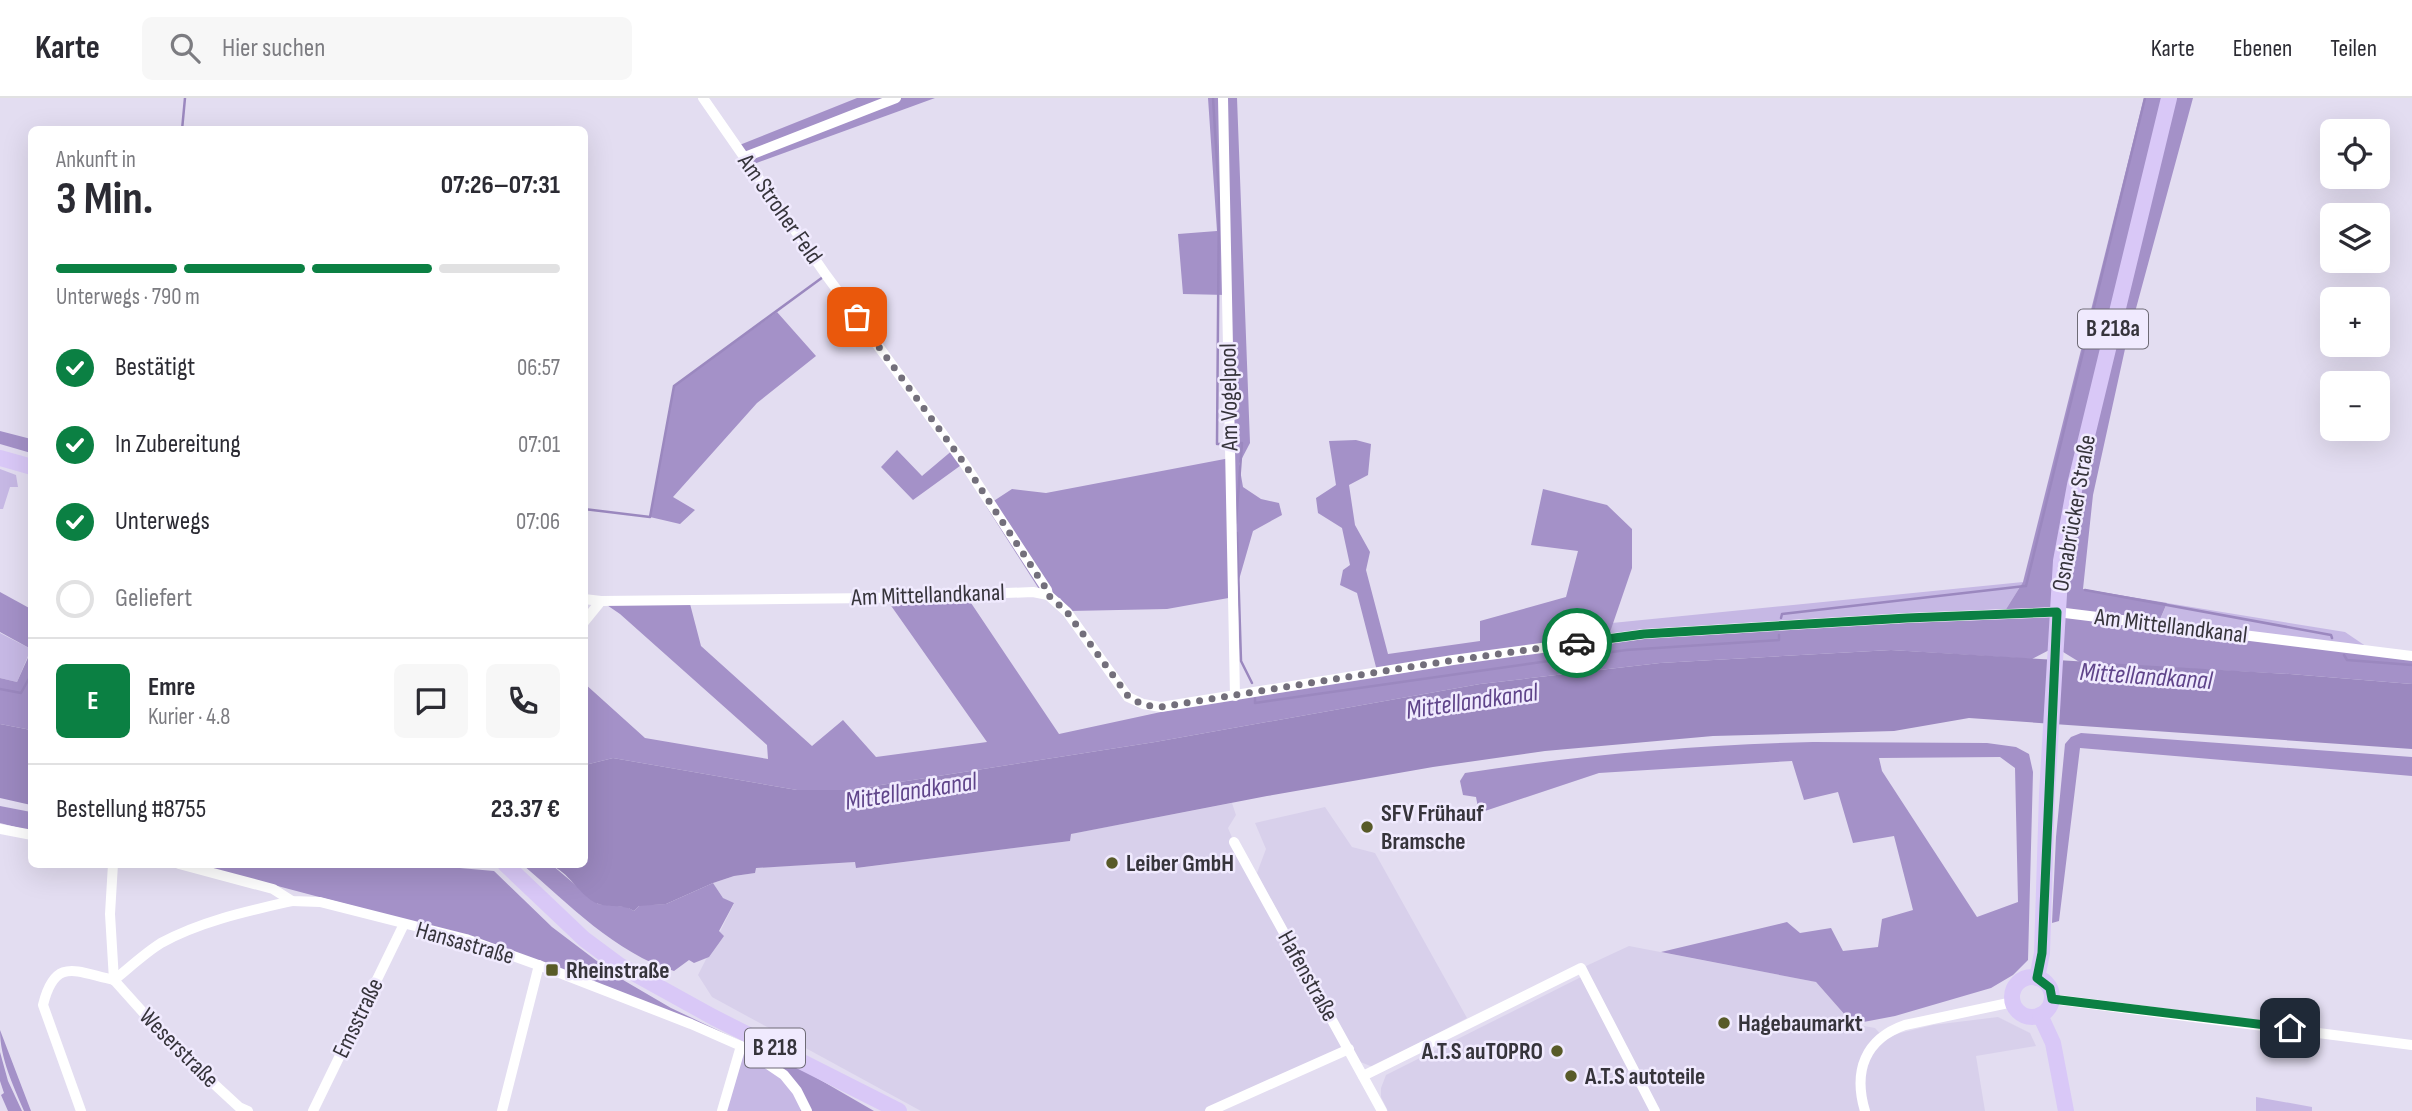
<!DOCTYPE html>
<html lang="de">
<meta charset="utf-8">
<style>
:root{--surface:#fff;--page:#f7f7f7;--text:#2b2b33;--muted:#7c7c81;--line:#e1e1e2;--accent:#0b8043}
body{margin:0;font-family:"Sofia Sans Condensed",sans-serif;background:var(--page);color:var(--text);height:100vh;display:flex;flex-direction:column;font-size:26px;white-space:nowrap}
*{box-sizing:border-box;margin:0}
p{font-size:23px;color:var(--muted)}
.icon{flex:none;width:38px;height:38px;fill:none;stroke:currentColor;stroke-width:2;stroke-linecap:round;stroke-linejoin:round}
.map{position:relative;flex:1;overflow:hidden}
.panel{position:absolute;left:28px;top:28px;width:560px;height:742px;display:flex;flex-direction:column;background:var(--surface);border-radius:10px;box-shadow:0 7px 28px #0002}
.panel>*{flex:none}
.fabs{position:absolute;left:2320px;top:21px;display:grid;gap:14px}
.fabs a{display:grid;place-items:center;width:70px;height:70px;border-radius:10px;background:var(--surface);box-shadow:0 7px 28px #0002;font-size:35px}
.pin{position:absolute;display:grid;place-items:center;width:60px;height:60px;color:#fff;margin:-30px;border-radius:14px;box-shadow:0 4px 10px #0006}
.courier{position:absolute;display:grid;place-items:center;width:70px;height:70px;margin:-35px;border:5px solid #0b8043;border-radius:50%;background:#fff;color:#222;box-shadow:0 2px 9px #0007}
.head em{font-style:normal;font-weight:700}
.head div{display:flex;flex-direction:column-reverse}
.head{display:flex;align-items:center;justify-content:space-between;height:119px;padding:0 28px}
h1{font-size:46px;font-weight:700;line-height:52px}
.bar{display:grid;grid-template-columns:repeat(4,1fr);gap:10px 7px;align-content:center;height:84px;padding:0 28px}
.bar i{height:9px;border-radius:5px;background:var(--line)}
.bar .selected{background:var(--accent)}
.bar p{grid-column:span 4}
.line{display:flex;align-items:center;gap:18px;padding:0 28px;border-top:2px solid var(--line)}
.line div{flex:1}
.round{display:grid;place-items:center;flex:none;width:74px;height:74px;border-radius:10px;background:var(--page)}
ol{padding:0 28px;list-style:none}
li{display:flex;align-items:center;gap:21px;height:77px}
li p{margin-inline-start:auto}
li .icon{padding:7px;border-radius:50%;background:var(--accent);color:#fff;stroke-width:4}
li:last-child{color:var(--muted)}
li i{width:38px;height:38px;border:4px solid var(--line);border-radius:50%}
header{display:flex;align-items:center;gap:42px;box-sizing:border-box;height:98px;padding:0 35px;background:var(--surface);border-bottom:2px solid var(--line)}
header strong{font-size:33px}
nav{display:flex;gap:38px;margin-inline-start:auto;font-size:24px}
.search{width:490px;height:63px;background:var(--page);display:flex;align-items:center;gap:18px;box-sizing:border-box;padding:0 24px;border-radius:10px;color:var(--muted);font-size:26px}
.map>svg:first-child{display:block}
</style>
<header>
<strong>Karte</strong>
<div class="search"><svg class="icon" aria-label="search" viewBox="0 0 24 24"><circle cx="10" cy="10" r="6"/><path d="M15 15l6 6"/></svg>Hier suchen</div>
<nav><a>Karte</a><a>Ebenen</a><a>Teilen</a></nav>
</header>
<div class="map">
<svg width="2412" height="1013" viewBox="0 0 2412 1013">
<rect width="100%" height="100%" fill="#e3ddf1"/>
<g fill="#d8d0eb">
<polygon points="1232,705 1236,717 1228,730 1234,744 1349,951 1206,1013 921,1013 712,899 698,877 734,806 723,800 713,785 734,778 755,775 755,770 855,764 857,770 1070,743 1070,736"/>
<polygon points="1325,709 1352,749 1375,755 1467,920 1373,969 1358,963 1257,775 1266,751 1255,725"/>
<polygon points="1629,848 1816,884 1853,926 1875,930 1885,941 1900,935 1933,927 1998,919 2030,935 2036,948 1976,958 1985,1013 1388,1013 1381,999 1381,990 1386,977 1589,875 1586,868"/>
</g>
<g fill="#c6b8e4">
<polygon points="0,371 16,377 18,389 10,389 3,411 0,411"/>
<polygon points="2023,484 2003,516 1608,541 1612,525"/>
<polygon points="2167,505 2345,534 2373,553 2158,527"/>
<polygon points="0,535 31,551 17,584 0,580"/>
<polygon points="741,948 784,977 805,1008 800,1013 722,1013"/>
<polygon points="2256,999 2312,1009 2312,1013 2256,1013"/>
</g>
<g fill="#a491c8" fill-rule="evenodd">
<polygon points="857,0 935,0 751,67 737,48"/>
<polygon points="1208,0 1237,0 1250,345 1239,366 1243,389 1261,401 1279,405 1282,417 1253,433 1234,499 1167,511 1070,513 1060,500 1044,499 986,408 1012,391 1046,395 1230,360 1226,197 1183,196 1178,136 1217,133"/>
<polygon points="2144,0 2193,0 2125,251 2093,397 2083,491 2167,505 2158,526 2412,558 2412,586 2290,576 2081,565 2055,549 2032,561 1891,552 1660,565 1480,586 1155,644 849,692 797,692 613,660 585,667 584,585 645,640 768,661 767,647 620,516 601,503 689,502 701,548 812,648 843,622 876,659 987,644 887,502 967,499 1059,636 1235,598 1377,573 1357,495 1340,487 1343,472 1350,467 1342,430 1318,415 1316,400 1336,387 1329,343 1356,342 1371,346 1368,377 1349,387 1355,427 1370,454 1366,472 1388,556 1480,543 1480,523 1566,499 1578,453 1531,447 1543,391 1607,407 1632,431 1632,470 1608,540 2003,516 2023,484"/>
<polygon points="777,214 816,258 757,305 673,399 695,412 680,426 650,419 674,288"/>
<polygon points="0,333 31,341 31,355 0,346"/>
<polygon points="954,351 964,365 913,402 881,369 897,352 922,378"/>
<polygon points="0,494 31,511 31,551 0,534"/>
<polygon points="31,553 31,632 0,626 0,580 17,584"/>
<polygon points="2081,635 2412,659 2412,678 2080,650 2059,823 2052,825 2056,739 2065,646 2071,639"/>
<path d="M1813,644L1987,645L2016,649L2029,656L2033,674L2028,862L2013,877L1991,890L1895,918L1853,926L1816,884L1661,854L1787,824L1800,835L1831,830L1843,853L1878,849L1882,821L1913,812L1894,738L1853,745L1838,694L1804,702L1792,663L1599,675L1479,715L1476,699L1463,697L1460,683L1465,675C1580,657 1697,647 1813,644ZM2000,659L2015,670L2018,804L1977,819L1882,673L1879,660Z"/>
<polygon points="0,708 31,714 31,733 0,725"/>
<polygon points="414,766 494,773 552,829 618,879 671,910 810,976 874,1013 800,1013 804,1007 796,991 741,948 406,822 198,767"/>
<path d="M523,767H552L598,806L627,809L634,813L640,807L666,806L713,785L723,800L734,805L719,833L724,838L709,859L694,865L689,862L674,873C615,855 569,806 523,767Z"/>
<path d="M0,932L31,1013H24C13,987 0,960 0,932Z"/>
<polygon points="0,954 8,983 22,1013 8,1013 1,997 4,995 0,983"/>
</g>
<g fill="#9b88bf">
<path d="M1891,552L2290,576L2412,586V651L1969,620L1894,633L1713,638L1545,653L1433,669L1267,698L1071,736L1070,743L856,770L855,764L756,770L755,775L734,778L713,785L666,806L639,808L634,813C622,805 606,811 594,804C578,795 569,774 550,767L584,766L585,667L613,660L797,692H849L1155,644L1480,586L1660,565Z"/>
<polygon points="0,626 31,632 31,707 0,700"/>
</g>
<g fill="none" stroke-linecap="round" stroke-linejoin="round">
<g stroke="#9b88bf" stroke-width="2.5">
<polyline points="1213,0 1219,97 1217,346 1221,346"/>
<polyline points="182,32 185,0"/>
<polyline points="584,411 650,419 674,288 823,179"/>
<polyline points="1236,425 1242,345 1238,345"/>
<polyline points="1237,435 1241,563 1252,585"/>
<polyline points="2026,488 2145,0"/>
<polyline points="2085,492 2331,537 2332,540"/>
<polyline points="1781,520 1782,516 2025,488"/>
<polyline points="2344,557 2347,562 2412,567"/>
<polyline points="0,591 21,595 32,575"/>
<polyline points="1255,599 1255,605 1626,552 1779,542 1779,537"/>
</g>
<g stroke="#fff" stroke-width="10">
<polyline points="703,0 826,177 964,365 1047,492 1048,497"/>
<polyline points="1223,0 1235,598"/>
<polyline points="745,59 896,0"/>
<polyline points="584,501 601,503 873,500 1033,494 1048,497 1067,514 1128,599 1143,606 1161,609 1453,562 1644,536 1907,520 2057,514 2412,558"/>
<polyline points="584,524 601,503"/>
<polyline points="0,731 32,737"/>
<polyline points="1234,744 1382,1013"/>
<polyline points="113,766 110,816 114,882"/>
<polyline points="179,766 273,791 292,803 320,804 466,841 552,872 691,926 741,948 784,977 797,993 807,1013"/>
<path d="M114,882C129,870 145,855 161,845C201,823 248,813 292,803"/>
<polyline points="114,882 175,950 239,1009 248,1013"/>
<polyline points="2052,901 2412,947"/>
<polyline points="1363,978 1581,870 1655,1013"/>
<path d="M81,1013L43,907C55,858 76,874 114,882"/>
<polyline points="313,1013 404,826"/>
<polyline points="502,1013 539,867"/>
<polyline points="722,1013 741,948"/>
<polyline points="1210,1013 1349,951"/>
<path d="M1865,1013C1853,973 1865,941 1905,927L2013,904"/>
</g>
<g stroke="#d9c8f7" stroke-width="16">
<polyline points="0,360 32,369"/>
<polyline points="505,766 584,841 619,867 713,919 899,1013"/>
<circle cx="2032" cy="899" r="20"/>
<polyline points="2037,880 2042,855 2047,696 2061,463 2075,387 2169,0"/>
<polyline points="2040,917 2053,945 2066,1013"/>
</g>
</g>
<g fill="none" stroke-linecap="round" stroke-linejoin="round">
<polyline stroke="#736f7b" stroke-width="7" stroke-dasharray="0 12.6" points="857,219 964,365 1047,492 1048,497 1067,514 1128,598 1143,607 1161,609 1428,566 1577,545"/>
<polyline stroke="#0b8043" stroke-width="9" points="1577,545 1644,536 1907,520 2057,514 2042,855 2037,880 2050,890 2052,901 2290,930"/>
</g>
<g fill="#585a28" stroke="#f0eafe" stroke-width="2.5">
<circle cx="1367" cy="729" r="7"/>
<circle cx="1112" cy="765" r="7"/>
<rect x="545" y="865" width="14" height="14" rx="3.5"/>
<circle cx="1724" cy="925" r="7"/>
<circle cx="1557" cy="953" r="7"/>
<circle cx="1571" cy="978" r="7"/>
</g>
<g text-anchor="middle" dominant-baseline="central" stroke-width="5" stroke-linejoin="round" paint-order="stroke">
<g fill="#f0eafe" stroke="#6e6b76" stroke-width="2">
<rect x="2078" y="211.5" width="70" height="39" rx="5"/>
<rect x="745" y="930.5" width="60" height="39" rx="5"/>
</g>
<g font-size="23" font-weight="bold" fill="#36343b">
<text x="2113" y="231">B 218a</text>
<text x="775" y="950">B 218</text>
</g>
<g font-size="24" fill="#36343b" stroke="#f0eafe">
<text transform="translate(780 111) rotate(55)">Am Stroher Feld</text>
<text transform="translate(1229 299) rotate(-91)">Am Vogelpool</text>
<text transform="translate(2074 415) rotate(-80)">Osnabrücker Straße</text>
<text transform="translate(928 497) rotate(-2)">Am Mittellandkanal</text>
<text transform="translate(2171 528) rotate(7)">Am Mittellandkanal</text>
<text transform="translate(465 845) rotate(16)">Hansastraße</text>
<text transform="translate(1308 878) rotate(61)">Hafenstraße</text>
<text transform="translate(358 920) rotate(-64)">Emsstraße</text>
<text transform="translate(179 950) rotate(45)">Weserstraße</text>
</g>
<g font-size="24" font-weight="bold" fill="#36343b" stroke="#f0eafe" text-anchor="start">
<text x="1381" y="715">SFV Frühauf<tspan x="1381" dy="28">Bramsche</tspan></text>
<text x="1126" y="765">Leiber GmbH</text>
<text x="566" y="872">Rheinstraße</text>
<text x="1738" y="925">Hagebaumarkt</text>
<text x="1543" y="953" text-anchor="end">A.T.S auTOPRO</text>
<text x="1585" y="978">A.T.S autoteile</text>
</g>
<g font-size="26" font-style="italic" fill="#5f448a" stroke="#f0eafe">
<text transform="translate(2146 579) rotate(4)">Mittellandkanal</text>
<text transform="translate(1472 604) rotate(-8)">Mittellandkanal</text>
<text transform="translate(911 694) rotate(-9)">Mittellandkanal</text>
</g>
</g>
</svg>
<div class="fabs">
<a><svg class="icon" aria-label="locate" viewBox="0 0 24 24"><circle cx="12" cy="12" r="6"/><path d="M12 2v4M12 18v4M2 12h4M18 12h4"/></svg></a>
<a><svg class="icon" aria-label="layers" viewBox="0 0 24 24"><path d="M12 4l9 5-9 5-9-5zM3 14l9 5 9-5"/></svg></a>
<a>+</a>
<a>−</a>
</div>
<div class="pin" style="left:857px;top:219px;background:#ea580c"><svg class="icon" aria-label="bag" viewBox="0 0 24 24"><path d="M5 8h14l-1 12H6zM9 8a3 3 0 0 1 6 0"/></svg></div>
<div class="pin" style="left:2290px;top:930px;background:#1f2937"><svg class="icon" aria-label="home" viewBox="0 0 24 24"><path d="M3 11l9-7 9 7M6 9v11h12V9"/></svg></div>
<div class="courier" style="left:1577px;top:545px"><svg class="icon" aria-label="car" viewBox="0 0 24 24"><path d="M5 17H2v-5l4-1 3-4h7l3 4 3 1v5h-3M9 17h6M6 11h13"/><circle cx="7" cy="17" r="2"/><circle cx="17" cy="17" r="2"/></svg></div>
<section class="panel">
<div class="head"><div><h1>3 Min.</h1><p>Ankunft in</p></div><em>07:26–07:31</em></div>
<div class="bar"><i class="selected"></i><i class="selected"></i><i class="selected"></i><i></i><p>Unterwegs · 790 m</p></div>
<ol>
<li><svg class="icon" aria-label="check" viewBox="0 0 24 24"><path d="M5 12l5 5 9-10"/></svg>Bestätigt<p>06:57</p></li>
<li><svg class="icon" aria-label="check" viewBox="0 0 24 24"><path d="M5 12l5 5 9-10"/></svg>In Zubereitung<p>07:01</p></li>
<li><svg class="icon" aria-label="check" viewBox="0 0 24 24"><path d="M5 12l5 5 9-10"/></svg>Unterwegs<p>07:06</p></li>
<li><i></i>Geliefert</li>
</ol>
<div class="line" style="height:126px"><b class="round" style="background:var(--accent);color:#fff">E</b><div><b>Emre</b><p>Kurier · 4.8</p></div><a class="round"><svg class="icon" aria-label="chat" viewBox="0 0 24 24"><path d="M4 5h16v11H9l-5 4z"/></svg></a><a class="round"><svg class="icon" aria-label="phone" viewBox="0 0 24 24"><path d="M5 4h4l2 5-3 2q2 4 5 5l2-3 5 2v4C11 20 4 13 5 4z"/></svg></a></div>
<div class="line" style="height:91px"><div>Bestellung #8755</div><b>23.37 €</b></div>
</section>
</div>
